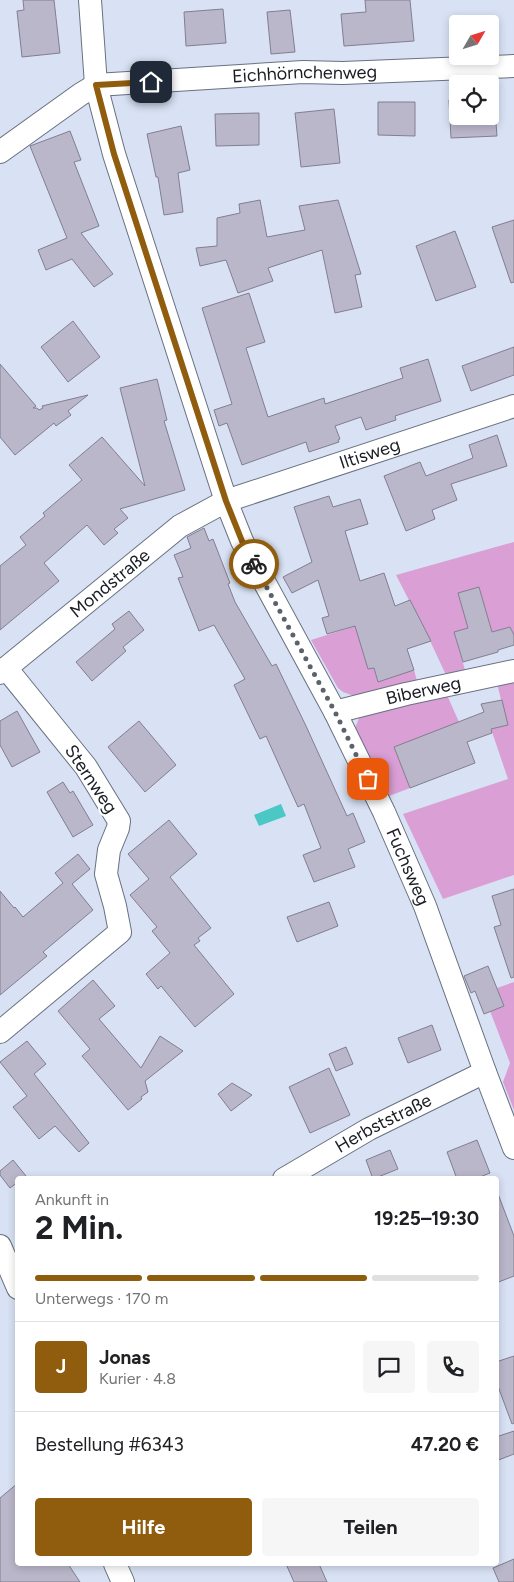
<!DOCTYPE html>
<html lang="de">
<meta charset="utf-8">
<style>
:root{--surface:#fff;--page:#f6f6f6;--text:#202124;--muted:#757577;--line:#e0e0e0;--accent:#905d0e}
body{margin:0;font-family:Figtree,sans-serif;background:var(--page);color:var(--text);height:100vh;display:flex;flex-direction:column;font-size:19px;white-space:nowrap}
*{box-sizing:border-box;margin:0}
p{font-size:16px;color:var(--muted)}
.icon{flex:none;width:28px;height:28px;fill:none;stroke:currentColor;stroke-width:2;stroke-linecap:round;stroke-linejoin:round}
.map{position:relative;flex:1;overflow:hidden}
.details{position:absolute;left:15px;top:1176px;width:484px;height:390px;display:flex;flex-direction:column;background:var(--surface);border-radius:5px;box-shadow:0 2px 8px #0003}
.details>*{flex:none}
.needle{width:32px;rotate:51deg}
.controls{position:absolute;left:449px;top:15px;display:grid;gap:10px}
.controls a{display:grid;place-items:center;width:50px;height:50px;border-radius:5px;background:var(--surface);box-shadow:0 2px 8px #0003;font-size:25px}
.pin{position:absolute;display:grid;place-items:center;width:42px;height:42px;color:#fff;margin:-21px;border-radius:10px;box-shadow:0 2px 8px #0006}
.courier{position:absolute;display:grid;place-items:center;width:50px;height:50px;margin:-25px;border:4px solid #905d0e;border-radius:50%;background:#fff;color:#222;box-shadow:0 1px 6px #0007}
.headline em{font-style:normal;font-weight:700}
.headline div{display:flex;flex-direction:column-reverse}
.headline{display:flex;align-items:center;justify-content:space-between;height:85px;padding:0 20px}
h1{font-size:32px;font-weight:700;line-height:38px}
.bar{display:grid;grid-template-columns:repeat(4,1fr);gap:8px 5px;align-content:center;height:60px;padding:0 20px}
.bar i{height:6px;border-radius:4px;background:var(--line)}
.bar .active{background:var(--accent)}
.bar p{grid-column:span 4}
.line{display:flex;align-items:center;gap:12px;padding:0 20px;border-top:1px solid var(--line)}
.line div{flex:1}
.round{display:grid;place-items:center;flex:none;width:52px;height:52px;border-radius:5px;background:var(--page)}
.button{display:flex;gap:10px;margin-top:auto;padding:10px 20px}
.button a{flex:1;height:58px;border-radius:5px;background:var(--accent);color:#fff;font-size:20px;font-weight:700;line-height:58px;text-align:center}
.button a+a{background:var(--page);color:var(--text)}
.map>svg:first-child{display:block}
</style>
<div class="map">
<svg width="514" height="1582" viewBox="0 0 514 1582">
<rect width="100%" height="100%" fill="#d8e2f4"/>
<g fill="#da9fd5">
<polygon points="514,542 514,635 510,627 492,632 479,587 468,628 454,632 465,670 446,675 418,615 363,653 368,669 374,668 378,682 414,670 417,681 354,696 343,692 338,688 311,640 413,608 396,575"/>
<polygon points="514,680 514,875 443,899 403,814 508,779 491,729 507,725 497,683"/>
<polygon points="447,695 459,722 395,747 410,788 389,796 355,728 359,718 363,715"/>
<polygon points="514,982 514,1110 503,1082 510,1063 490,1011 504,1006 497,988"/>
</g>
<polygon fill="#4bc7c6" points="281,804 286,816 259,826 254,815"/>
<g fill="#bbb7ca" stroke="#827e90">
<polygon points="23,0 54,0 60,53 22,57 17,11 24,10"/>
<polygon points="365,0 410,0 414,41 344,46 341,14 366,12"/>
<polygon points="223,9 226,43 186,46 184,12"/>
<polygon points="290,10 295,52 271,54 267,12"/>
<polygon points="490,97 494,97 497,136 451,138 449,100 458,99 458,116 490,116"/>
<polygon points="378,102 415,102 415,136 378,135"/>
<polygon points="334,109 340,163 301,167 295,113"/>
<polygon points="259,113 259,145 216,146 215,114"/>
<polygon points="181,126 190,170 178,173 183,212 164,215 158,177 156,177 147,134"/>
<polygon points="70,131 81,160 74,162 99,226 81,233 113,274 94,287 72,259 46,270 38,250 67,238 30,146"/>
<polygon points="260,200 267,237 305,230 299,206 338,200 361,274 355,275 362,307 335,313 322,250 268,268 273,281 238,293 226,260 200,266 196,248 217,246 217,218 240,213 239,204"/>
<polygon points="514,220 514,282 511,283 492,227"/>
<polygon points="455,231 476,287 436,301 416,246"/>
<polygon points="249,293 265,342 246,348 268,417 324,398 325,404 403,378 400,368 428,359 441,401 395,416 396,420 366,430 361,417 335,426 340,439 338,440 339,442 309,452 306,442 242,465 227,423 219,426 214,410 232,404 202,308"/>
<polygon points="73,321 100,357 68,382 41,347"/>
<polygon points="514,347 514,375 471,391 462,366"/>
<polygon points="0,364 36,406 33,408 37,408 39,410 43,408 42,406 88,395 68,411 71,415 56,426 54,423 15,455 0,437"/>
<polygon points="157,379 167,420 164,421 185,490 120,509 128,518 114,529 118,533 104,545 87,525 44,563 59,581 0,630 0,566 26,545 20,537 45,516 43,513 82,480 69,465 102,437 145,486 120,388"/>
<polygon points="497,435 507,466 451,484 457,500 432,510 435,519 406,531 384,476 420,462 426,476 473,458 469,445"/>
<polygon points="329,496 333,507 360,499 368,524 345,531 360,581 384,573 395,606 410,600 431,641 407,649 414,670 378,682 374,668 368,669 355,626 327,634 322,618 329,616 318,580 292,593 283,577 312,562 294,507"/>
<polygon points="204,528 209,541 213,539 230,583 228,584 235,602 272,666 276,664 306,726 347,816 353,813 365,842 348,849 355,867 314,882 303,855 321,848 304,804 298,807 266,736 260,739 234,685 245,679 214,625 199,631 178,578 183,577 174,555 191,548 187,537"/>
<polygon points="479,587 492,632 510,627 514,635 514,645 498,650 498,652 463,662 454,632 468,628 458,593"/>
<polygon points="129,611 144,630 123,647 126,651 92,681 76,662 115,629 112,624"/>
<polygon points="502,700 508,725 491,729 492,733 467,742 475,763 410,788 394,747 484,712 481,704"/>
<polygon points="17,711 40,752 12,767 0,745 0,721"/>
<polygon points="139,721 176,765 145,792 108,747"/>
<polygon points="63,782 70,793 73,791 93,825 73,837 47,792"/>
<polygon points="169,820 197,854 170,877 211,928 198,938 200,941 194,945 234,994 195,1027 161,986 158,989 146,974 170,953 152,931 157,927 130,895 149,879 128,854"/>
<polygon points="78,854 90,869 72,884 93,910 43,952 47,956 0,995 0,891 14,908 15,907 23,917 63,883 55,873"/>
<polygon points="514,889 514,977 511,978 494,927 501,925 492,896"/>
<polygon points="329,902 338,926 297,942 287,917"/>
<polygon points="488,966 504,1006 484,1014 475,991 471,993 464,976"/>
<polygon points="93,980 115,1006 99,1019 141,1068 160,1036 183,1051 145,1081 148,1092 141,1097 142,1099 128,1110 82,1056 90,1049 58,1011"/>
<polygon points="432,1025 441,1050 408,1063 398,1038"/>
<polygon points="27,1041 46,1064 34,1074 89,1143 79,1152 55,1126 39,1139 13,1107 27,1096 0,1062"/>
<polygon points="346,1047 353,1064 336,1071 329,1054"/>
<polygon points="329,1068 350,1115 310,1133 289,1087"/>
<polygon points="232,1083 252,1095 231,1111 218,1094"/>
<polygon points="477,1140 490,1173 475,1179 457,1179 447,1152"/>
<polygon points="390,1150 398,1169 373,1179 366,1160"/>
<polygon points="13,1160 26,1176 21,1179 18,1179 18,1182 10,1188 0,1175 0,1171"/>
<polygon points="496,1194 498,1194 514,1236 514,1276 496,1283"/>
<polygon points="514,1356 514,1423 512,1424 496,1381 496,1362"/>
<polygon points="514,1431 514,1454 496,1461 496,1437"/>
<polygon points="18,1483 18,1564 68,1564 80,1582 0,1582 0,1498"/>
<polygon points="514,1559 514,1582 499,1582 493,1568"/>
<polygon points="286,1564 319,1564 327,1582 294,1582"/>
</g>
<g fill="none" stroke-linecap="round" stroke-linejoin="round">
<defs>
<g id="minor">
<path id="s1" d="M90,0L96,85L114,154L226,501L242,541L335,712L384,812L425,906L485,1072L514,1148"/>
<path id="s2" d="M0,152L81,94L96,85L303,72L343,73L514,66"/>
<path id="s3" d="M0,673L180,526L226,501L514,406"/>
<path id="s4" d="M335,712L406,694L514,671"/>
<polyline points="0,1032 120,932 115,906 106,874 109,850 118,828 119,821 86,767 6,668"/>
<path id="s5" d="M284,1179L369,1129L485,1072"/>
<polyline points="0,1246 18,1288"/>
<polyline points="115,1564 123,1582"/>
</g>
</defs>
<use href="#minor" stroke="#687180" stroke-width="24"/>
<use href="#minor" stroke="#fff" stroke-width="22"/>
</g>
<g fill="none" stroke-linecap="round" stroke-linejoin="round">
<polyline stroke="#5c626c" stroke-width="5" stroke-dasharray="0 9" points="254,564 335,712 368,779"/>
<polyline stroke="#905d0e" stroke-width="6" points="151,82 96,85 114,154 226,501 242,541 254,564"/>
</g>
<g text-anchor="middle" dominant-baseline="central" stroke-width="4.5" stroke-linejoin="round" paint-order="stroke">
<g font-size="18" fill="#191d23" stroke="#fff">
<text stroke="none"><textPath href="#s2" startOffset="326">Eichhörnchenweg</textPath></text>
<text stroke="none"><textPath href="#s3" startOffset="436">Iltisweg</textPath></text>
<text stroke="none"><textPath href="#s3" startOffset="142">Mondstraße</textPath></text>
<text stroke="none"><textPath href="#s4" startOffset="91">Biberweg</textPath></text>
<text transform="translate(91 779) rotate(56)">Sternweg</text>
<text stroke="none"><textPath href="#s1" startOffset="930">Fuchsweg</textPath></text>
<text stroke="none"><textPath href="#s5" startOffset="114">Herbststraße</textPath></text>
</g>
</g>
</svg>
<div class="controls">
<a><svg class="needle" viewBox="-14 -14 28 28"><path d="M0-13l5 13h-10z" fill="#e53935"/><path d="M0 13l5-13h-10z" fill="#757577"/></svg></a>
<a><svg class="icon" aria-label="locate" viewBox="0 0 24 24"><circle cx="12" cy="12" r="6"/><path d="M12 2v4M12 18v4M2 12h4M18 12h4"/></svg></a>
</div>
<div class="pin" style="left:368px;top:779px;background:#ea580c"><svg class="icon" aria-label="bag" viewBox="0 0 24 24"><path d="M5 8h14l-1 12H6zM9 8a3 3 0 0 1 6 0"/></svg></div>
<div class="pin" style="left:151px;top:82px;background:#1f2937"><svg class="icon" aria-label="home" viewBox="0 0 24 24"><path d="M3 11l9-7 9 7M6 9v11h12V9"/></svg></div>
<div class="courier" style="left:254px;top:564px"><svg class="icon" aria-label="bike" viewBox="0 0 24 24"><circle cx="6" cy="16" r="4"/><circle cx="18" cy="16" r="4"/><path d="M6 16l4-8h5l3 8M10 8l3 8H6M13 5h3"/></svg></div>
<section class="details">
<div class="headline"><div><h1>2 Min.</h1><p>Ankunft in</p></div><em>19:25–19:30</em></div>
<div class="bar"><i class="active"></i><i class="active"></i><i class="active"></i><i></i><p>Unterwegs · 170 m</p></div>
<div class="line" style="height:90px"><b class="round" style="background:var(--accent);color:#fff">J</b><div><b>Jonas</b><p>Kurier · 4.8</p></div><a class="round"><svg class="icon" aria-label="chat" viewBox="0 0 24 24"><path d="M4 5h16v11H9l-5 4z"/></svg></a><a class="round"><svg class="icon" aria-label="phone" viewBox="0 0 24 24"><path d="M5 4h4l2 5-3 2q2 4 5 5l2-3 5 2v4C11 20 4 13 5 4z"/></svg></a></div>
<div class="line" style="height:65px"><div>Bestellung #6343</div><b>47.20 €</b></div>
<div class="button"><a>Hilfe</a><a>Teilen</a></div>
</section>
</div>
